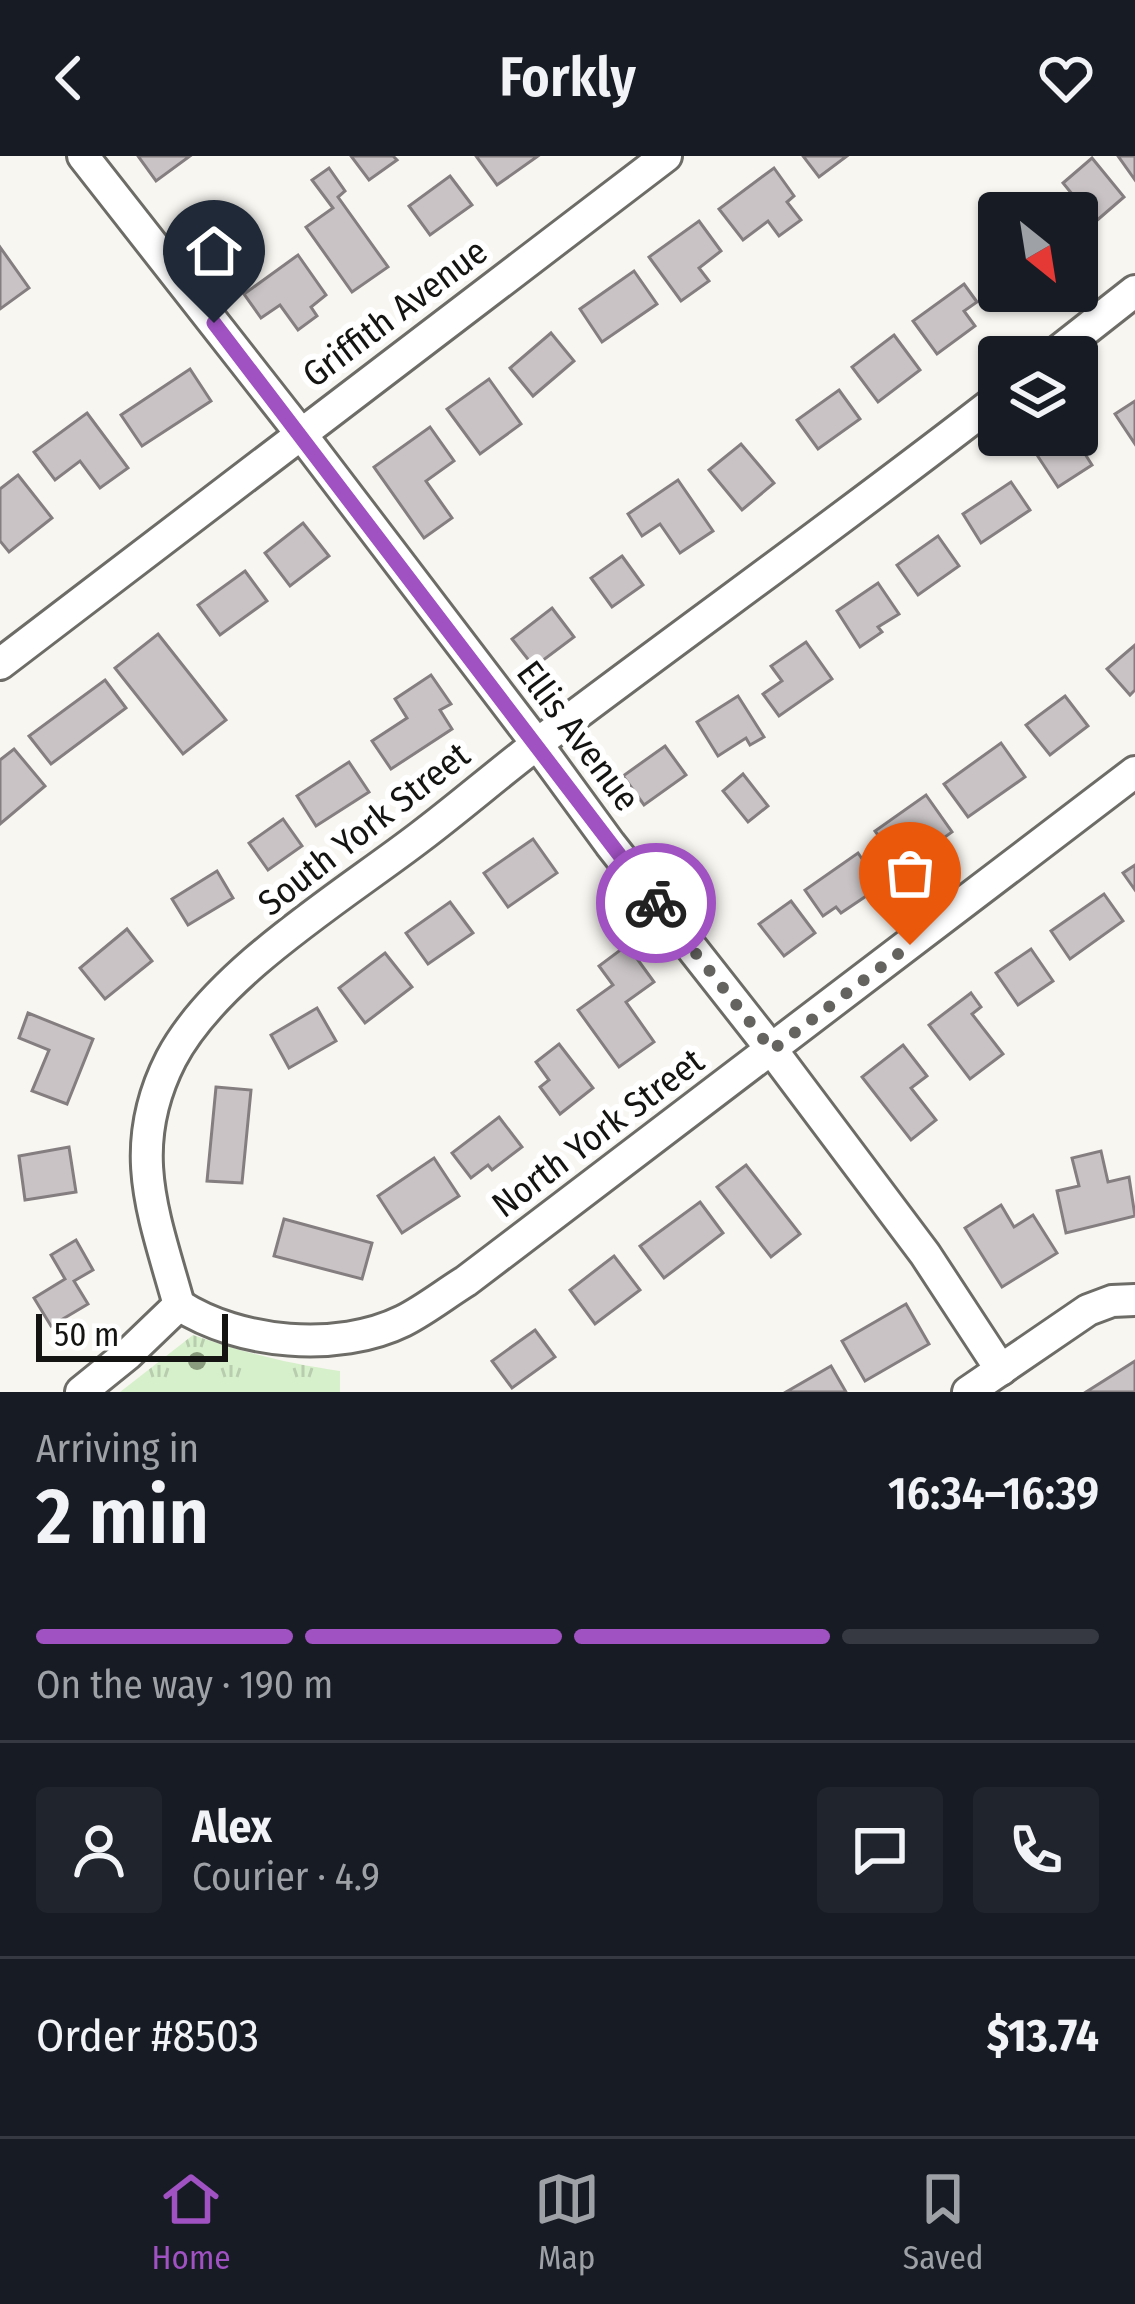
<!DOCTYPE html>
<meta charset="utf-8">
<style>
:root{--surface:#171b24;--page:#20242c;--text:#f1f3f6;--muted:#9ea1a6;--line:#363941;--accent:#a051c2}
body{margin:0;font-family:"Fira Sans Condensed",sans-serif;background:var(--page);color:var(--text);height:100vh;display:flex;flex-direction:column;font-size:45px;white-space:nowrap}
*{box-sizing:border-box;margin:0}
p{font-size:39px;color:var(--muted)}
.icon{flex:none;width:66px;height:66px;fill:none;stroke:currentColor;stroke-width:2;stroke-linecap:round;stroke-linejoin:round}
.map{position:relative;height:1236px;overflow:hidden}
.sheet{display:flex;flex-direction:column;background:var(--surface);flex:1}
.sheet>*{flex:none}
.needle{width:78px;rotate:150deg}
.fabs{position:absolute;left:978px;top:36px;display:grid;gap:24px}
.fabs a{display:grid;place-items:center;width:120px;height:120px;border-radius:12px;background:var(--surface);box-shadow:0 3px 9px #0004;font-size:60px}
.scale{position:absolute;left:36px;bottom:30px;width:192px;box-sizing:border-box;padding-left:12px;border:6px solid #141412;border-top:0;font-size:33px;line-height:42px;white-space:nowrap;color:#141412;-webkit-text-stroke:9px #fff;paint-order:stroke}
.pin{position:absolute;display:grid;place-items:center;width:102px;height:102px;color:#fff;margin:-123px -51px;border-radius:50% 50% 50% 0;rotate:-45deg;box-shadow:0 0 12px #0007}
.pin .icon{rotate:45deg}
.courier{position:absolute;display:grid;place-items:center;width:120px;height:120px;margin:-60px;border:9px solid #a051c2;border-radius:50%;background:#fff;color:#222;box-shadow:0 3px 15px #0007}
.summary em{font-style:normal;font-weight:600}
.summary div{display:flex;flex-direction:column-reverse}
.summary{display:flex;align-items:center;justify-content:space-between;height:204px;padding:0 36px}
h1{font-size:78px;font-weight:600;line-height:90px}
.bar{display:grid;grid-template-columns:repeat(4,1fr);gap:18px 12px;align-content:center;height:144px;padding:0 36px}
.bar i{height:15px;border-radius:9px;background:var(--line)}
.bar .on{background:var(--accent)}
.bar p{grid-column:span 4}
.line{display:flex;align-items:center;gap:30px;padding:0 36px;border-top:3px solid var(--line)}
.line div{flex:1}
.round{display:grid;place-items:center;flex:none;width:126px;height:126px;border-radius:12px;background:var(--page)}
header{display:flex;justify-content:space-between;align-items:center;height:156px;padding:0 36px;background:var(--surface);font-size:54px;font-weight:600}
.tab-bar{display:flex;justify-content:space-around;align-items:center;height:168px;border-top:3px solid var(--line);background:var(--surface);font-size:33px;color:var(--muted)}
.tab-bar a{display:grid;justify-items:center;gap:6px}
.tab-bar .on{color:var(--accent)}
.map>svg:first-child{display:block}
</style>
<header><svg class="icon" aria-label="back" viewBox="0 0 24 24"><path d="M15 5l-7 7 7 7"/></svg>Forkly<svg class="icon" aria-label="heart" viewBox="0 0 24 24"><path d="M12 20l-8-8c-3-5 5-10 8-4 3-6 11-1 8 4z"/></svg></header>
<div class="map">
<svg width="1135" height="1236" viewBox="0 0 1135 1236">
<defs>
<pattern id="park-tufts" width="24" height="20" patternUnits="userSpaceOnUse" patternTransform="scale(3)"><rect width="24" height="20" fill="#d7f0cc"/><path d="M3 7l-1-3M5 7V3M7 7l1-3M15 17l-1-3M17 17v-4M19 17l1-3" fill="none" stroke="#b8cdae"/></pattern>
</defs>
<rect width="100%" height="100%" fill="#f8f6f1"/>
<path fill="url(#park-tufts)" d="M193,1179C245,1197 286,1207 340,1215V1236H120Z"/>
<g fill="#c9c3c5" stroke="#847e80" stroke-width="3">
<polygon points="138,0 190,0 156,25"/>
<polygon points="351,0 393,0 397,4 369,24"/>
<polygon points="476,0 538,0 497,29"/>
<polygon points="803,0 847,0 819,21"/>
<polygon points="1118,0 1135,0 1135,24"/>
<polygon points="1092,2 1124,41 1095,66 1063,27"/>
<polygon points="329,12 345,35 338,41 388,111 352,136 306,71 333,52 312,24"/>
<polygon points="774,12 794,40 787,46 801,64 779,80 768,65 743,84 719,53"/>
<polygon points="450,20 472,49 430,79 409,50"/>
<polygon points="699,65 721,95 699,112 709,125 681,145 649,101"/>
<polygon points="999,84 999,121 981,98"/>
<polygon points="0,91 29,132 0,153"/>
<polygon points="298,99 326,139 311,151 317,160 298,174 280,149 261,162 244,138"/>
<polygon points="634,115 657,148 602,186 580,153"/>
<polygon points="964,128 977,146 964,155 975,170 937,198 913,165"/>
<polygon points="551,177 574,205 533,240 510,212"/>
<polygon points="894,179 920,214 878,246 852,211"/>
<polygon points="190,213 211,245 142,290 121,259"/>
<polygon points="489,223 521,268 480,298 447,253"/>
<polygon points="839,234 860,263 818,293 797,264"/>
<polygon points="1135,245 1135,288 1115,258"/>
<polygon points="87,257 128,312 100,332 80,305 55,324 34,296"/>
<polygon points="430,271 454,305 426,325 452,362 424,382 374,311"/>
<polygon points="1067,279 1073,279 1092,309 1058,331 1037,299"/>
<polygon points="741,288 774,327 742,354 709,314"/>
<polygon points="18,319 52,362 9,396 0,385 0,333"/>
<polygon points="678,324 713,375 680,397 660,368 642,380 628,358"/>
<polygon points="1011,326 1030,354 981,387 963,358"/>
<polygon points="303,367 329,400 290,430 265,397"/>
<polygon points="938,380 959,410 918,439 897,409"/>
<polygon points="622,400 643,429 612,451 591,422"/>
<polygon points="245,415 267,445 220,479 198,449"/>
<polygon points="878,427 899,458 878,471 882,476 860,491 837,455"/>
<polygon points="552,452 574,481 534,511 512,483"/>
<polygon points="158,478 226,564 183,598 115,512"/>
<polygon points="806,486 832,523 779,560 763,538 782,525 771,510"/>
<polygon points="1135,489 1135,534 1130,539 1107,513"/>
<polygon points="431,519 451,548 440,554 452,573 391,613 372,585 407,562 395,543"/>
<polygon points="105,524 126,552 51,608 29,580"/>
<polygon points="738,540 764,581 750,589 746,582 718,600 697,566"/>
<polygon points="1065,540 1088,570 1050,599 1026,569"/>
<polygon points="1001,587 1025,621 968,661 944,628"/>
<polygon points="665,590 686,619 644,649 623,620"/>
<polygon points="14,593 45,630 0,668 0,604"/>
<polygon points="349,606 369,636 316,670 297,640"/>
<polygon points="743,618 768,650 748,666 723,635"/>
<polygon points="926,639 952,676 902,712 875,675"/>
<polygon points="283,663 302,690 268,714 249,687"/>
<polygon points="533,683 557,717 508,751 484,717"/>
<polygon points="858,697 881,730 841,757 836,751 823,760 805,734"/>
<polygon points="1135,709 1135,734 1123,717"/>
<polygon points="217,715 233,742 188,769 172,743"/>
<polygon points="1104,738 1123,765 1070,803 1051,775"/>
<polygon points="791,745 815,777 784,800 759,768"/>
<polygon points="450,746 473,777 428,808 406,777"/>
<polygon points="127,773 152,805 105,843 80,812"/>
<polygon points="627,789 654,826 626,846 654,886 619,911 578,854 613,829 599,810"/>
<polygon points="1031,793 1053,825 1018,849 996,817"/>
<polygon points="385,797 412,831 365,867 339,832"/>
<polygon points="971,837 981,851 972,858 1003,898 970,923 929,869"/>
<polygon points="317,852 336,885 289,912 271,879"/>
<polygon points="28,857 93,883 67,948 32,935 49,894 19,882"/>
<polygon points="559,888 593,932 560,958 540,931 549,924 536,906"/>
<polygon points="903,889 927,920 911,932 936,964 911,984 862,921"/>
<polygon points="216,931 251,934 242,1027 207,1025"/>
<polygon points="499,961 522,991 492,1014 488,1009 471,1022 452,997"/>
<polygon points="69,991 76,1036 25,1044 19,1000"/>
<polygon points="1101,995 1108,1026 1129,1021 1135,1060 1066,1077 1057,1035 1079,1030 1072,1002"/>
<polygon points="434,1002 459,1040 402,1077 378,1040"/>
<polygon points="746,1009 800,1078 771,1101 717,1031"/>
<polygon points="700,1046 723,1077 664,1122 640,1090"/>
<polygon points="1001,1049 1014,1071 1033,1059 1057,1097 1002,1131 965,1072"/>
<polygon points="284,1063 372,1087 362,1123 274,1100"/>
<polygon points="76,1084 93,1114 74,1125 88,1148 51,1170 34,1142 65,1123 51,1099"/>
<polygon points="614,1100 640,1134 595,1168 570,1134"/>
<polygon points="906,1148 929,1188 865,1225 842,1185"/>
<polygon points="535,1174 555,1201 512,1232 492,1205"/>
<polygon points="1135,1205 1135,1236 1086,1236"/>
<polygon points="831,1210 846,1236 786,1236"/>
</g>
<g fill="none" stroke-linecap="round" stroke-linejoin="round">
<defs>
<g id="minor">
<polyline points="83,0 301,278 537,588 610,688 772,894 925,1098 1001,1214"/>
<polyline points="1051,201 1135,135"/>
<polyline points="0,508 666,0"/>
<path d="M179,1149C154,1059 125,993 171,903C216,817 343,740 420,681C461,650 500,616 541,585C693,470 849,359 999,242"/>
<path d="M179,1149C239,1188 338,1197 403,1165C425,1154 445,1138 466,1125L1135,616"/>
<polyline points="81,1236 128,1198 179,1149"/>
<polyline points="968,1236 1088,1154 1112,1145 1135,1144"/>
</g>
</defs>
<use href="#minor" stroke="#6d6c67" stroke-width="36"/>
<use href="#minor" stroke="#fff" stroke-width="30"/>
</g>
<circle fill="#8a9c7e" cx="197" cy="1205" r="9"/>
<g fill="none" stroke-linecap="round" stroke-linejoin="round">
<polyline stroke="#646360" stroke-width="12" stroke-dasharray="0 21.6" points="656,747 772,894 910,789"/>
<polyline stroke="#a051c2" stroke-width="15" points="214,167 656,747"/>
</g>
<g text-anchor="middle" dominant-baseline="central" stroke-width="12" stroke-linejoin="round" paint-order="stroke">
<g font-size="36" fill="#141412" stroke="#fff">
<text transform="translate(395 157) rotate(-37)">Griffith Avenue</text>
<text transform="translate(578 580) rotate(53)">Ellis Avenue</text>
<text transform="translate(364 673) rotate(-38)">South York Street</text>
<text transform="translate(598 977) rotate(-37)">North York Street</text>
</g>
</g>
</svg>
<div class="fabs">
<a><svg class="needle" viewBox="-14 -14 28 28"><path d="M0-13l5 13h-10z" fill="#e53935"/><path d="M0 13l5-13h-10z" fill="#9ea1a6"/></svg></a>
<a><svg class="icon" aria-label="layers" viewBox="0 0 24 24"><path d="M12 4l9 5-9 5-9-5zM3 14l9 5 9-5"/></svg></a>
</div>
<div class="scale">50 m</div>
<div class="pin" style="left:910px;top:789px;background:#ea580c"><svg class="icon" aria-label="bag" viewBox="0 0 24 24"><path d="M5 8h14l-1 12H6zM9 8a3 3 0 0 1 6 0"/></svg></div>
<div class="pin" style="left:214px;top:167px;background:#1f2937"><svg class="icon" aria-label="home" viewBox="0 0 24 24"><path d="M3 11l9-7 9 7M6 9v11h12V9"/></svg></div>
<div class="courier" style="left:656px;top:747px"><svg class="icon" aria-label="bike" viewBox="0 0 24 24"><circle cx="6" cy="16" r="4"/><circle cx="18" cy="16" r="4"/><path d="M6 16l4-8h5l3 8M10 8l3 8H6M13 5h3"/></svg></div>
</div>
<section class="sheet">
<div class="summary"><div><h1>2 min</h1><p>Arriving in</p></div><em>16:34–16:39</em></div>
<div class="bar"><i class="on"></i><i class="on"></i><i class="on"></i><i></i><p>On the way · 190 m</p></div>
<div class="line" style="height:216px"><a class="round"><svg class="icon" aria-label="person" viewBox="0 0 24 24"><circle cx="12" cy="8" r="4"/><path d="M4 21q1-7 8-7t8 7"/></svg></a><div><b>Alex</b><p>Courier · 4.9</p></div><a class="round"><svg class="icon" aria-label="chat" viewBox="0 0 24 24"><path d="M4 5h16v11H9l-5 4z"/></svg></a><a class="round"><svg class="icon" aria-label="phone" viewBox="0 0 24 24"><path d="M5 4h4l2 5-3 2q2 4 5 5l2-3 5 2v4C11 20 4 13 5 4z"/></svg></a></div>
<div class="line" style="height:156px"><div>Order #8503</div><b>$13.74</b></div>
</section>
<nav class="tab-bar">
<a class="on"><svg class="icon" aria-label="home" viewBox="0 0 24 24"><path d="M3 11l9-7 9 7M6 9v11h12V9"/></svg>Home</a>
<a><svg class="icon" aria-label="map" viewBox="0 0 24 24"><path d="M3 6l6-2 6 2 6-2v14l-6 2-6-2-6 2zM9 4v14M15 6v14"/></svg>Map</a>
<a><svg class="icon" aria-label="saved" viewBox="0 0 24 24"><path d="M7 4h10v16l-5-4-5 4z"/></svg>Saved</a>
</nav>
